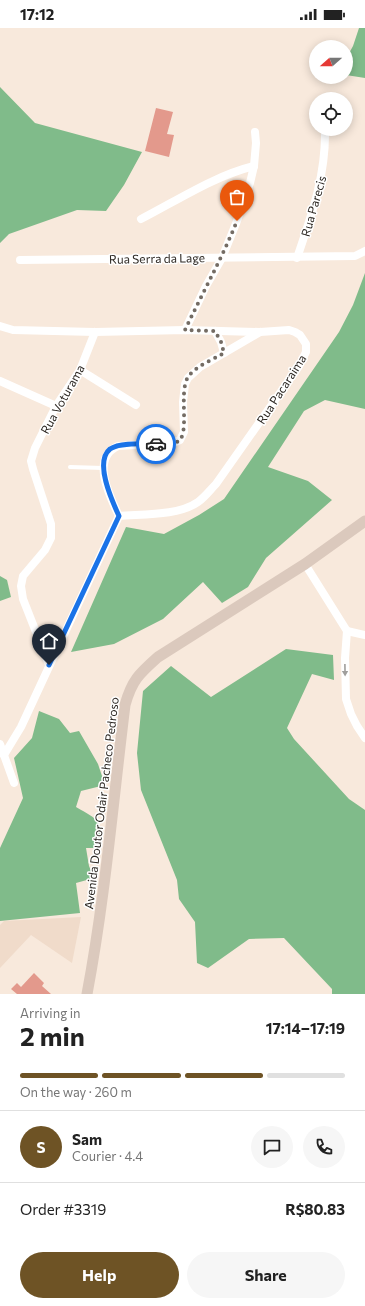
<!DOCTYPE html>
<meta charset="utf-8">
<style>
:root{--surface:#fff;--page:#f6f6f6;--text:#222;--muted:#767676;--line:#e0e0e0;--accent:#6e5325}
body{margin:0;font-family:Commissioner,sans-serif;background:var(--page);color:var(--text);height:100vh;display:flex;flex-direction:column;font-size:15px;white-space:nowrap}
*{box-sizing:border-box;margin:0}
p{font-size:13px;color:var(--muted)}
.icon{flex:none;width:22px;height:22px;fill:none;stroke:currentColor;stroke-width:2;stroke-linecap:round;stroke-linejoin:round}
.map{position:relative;height:966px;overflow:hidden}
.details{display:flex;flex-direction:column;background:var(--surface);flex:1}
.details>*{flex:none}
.needle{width:26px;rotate:249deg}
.buttons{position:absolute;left:309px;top:12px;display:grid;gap:8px}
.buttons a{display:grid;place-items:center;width:44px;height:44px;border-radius:50%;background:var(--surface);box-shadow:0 2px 10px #0003;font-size:20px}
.pin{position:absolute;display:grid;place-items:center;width:34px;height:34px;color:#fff;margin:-41px -17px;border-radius:50% 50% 50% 0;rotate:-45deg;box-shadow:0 0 4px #0007}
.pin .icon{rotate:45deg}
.courier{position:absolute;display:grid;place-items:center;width:40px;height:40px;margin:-20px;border:3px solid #1a73e8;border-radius:50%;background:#fff;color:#222;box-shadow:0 1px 5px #0007}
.summary em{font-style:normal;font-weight:700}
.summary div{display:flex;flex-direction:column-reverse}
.summary{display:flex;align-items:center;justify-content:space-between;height:68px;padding:0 20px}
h1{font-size:26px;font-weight:700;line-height:30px}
.bar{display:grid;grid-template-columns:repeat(4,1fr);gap:6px 4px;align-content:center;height:48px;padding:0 20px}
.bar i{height:5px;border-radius:3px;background:var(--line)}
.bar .active{background:var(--accent)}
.bar p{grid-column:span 4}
.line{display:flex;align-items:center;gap:10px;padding:0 20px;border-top:1px solid var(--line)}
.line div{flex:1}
.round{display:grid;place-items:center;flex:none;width:42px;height:42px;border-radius:21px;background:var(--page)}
.primary-button{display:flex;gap:8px;margin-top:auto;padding:8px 20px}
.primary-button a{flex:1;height:46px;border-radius:24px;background:var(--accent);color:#fff;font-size:16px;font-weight:700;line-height:46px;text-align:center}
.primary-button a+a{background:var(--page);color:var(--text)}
.status{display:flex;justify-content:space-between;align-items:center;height:28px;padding:0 20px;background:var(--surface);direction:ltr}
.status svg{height:11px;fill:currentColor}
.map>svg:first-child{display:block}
</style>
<div class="status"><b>17:12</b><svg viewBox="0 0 49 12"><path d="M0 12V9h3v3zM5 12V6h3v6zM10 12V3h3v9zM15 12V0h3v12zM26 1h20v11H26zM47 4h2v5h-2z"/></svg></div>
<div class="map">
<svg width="365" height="966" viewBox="0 0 365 966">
<rect width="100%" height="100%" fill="#f8e9dc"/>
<polygon fill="#f0dbca" points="81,889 72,935 31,907 0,940 0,897 4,893"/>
<g fill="#80bb8a">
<polygon points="359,0 365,0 365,50 346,47 346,31 353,18"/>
<polygon points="0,59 35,95 142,124 124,157 106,183 77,182 9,206 0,215"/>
<polygon points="365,245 365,381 325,372 304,383 268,439 308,453 332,472 266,530 248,559 222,575 203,554 163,591 114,616 71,624 126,499 164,506 199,487 224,471 339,304 353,277"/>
<polygon points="0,548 7,552 11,569 0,573"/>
<polygon points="286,621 333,627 334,652 312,646 287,700 294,711 349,771 365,782 365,966 332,966 332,961 284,910 249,911 208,940 197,935 195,894 179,871 177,852 141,762 137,725 143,663 171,638 211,669"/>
<path d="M39,683L59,691L70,705L79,703L98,736L105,757L81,763L76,779C100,793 101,791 101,820H86L89,838L94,850L76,855L80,885L0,893V820L23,770L14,730L32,710Z"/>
</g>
<g fill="#e3998c">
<polygon points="156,80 173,84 167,106 174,107 169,129 145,123"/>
<polygon points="34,945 44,955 42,958 51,966 17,966 11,961 17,955 21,959"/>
</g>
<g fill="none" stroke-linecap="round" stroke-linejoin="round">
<polyline stroke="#fff" stroke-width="4" points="70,439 103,440"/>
<g stroke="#fff" stroke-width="8">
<path d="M141,191C178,172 214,148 254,138"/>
<path d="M297,230C312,186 326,147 325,101"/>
<polyline points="20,232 355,228 365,223"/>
<path d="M0,298L13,302L95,304L185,302L260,304L289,302L295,304L300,307L306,316V324L299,338L216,456C210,462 205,469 198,474C178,488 143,486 119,488"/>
<polyline points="185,302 206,258 222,230 237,193 250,155 254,138 256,115 255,104"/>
<polyline points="215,303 221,314 224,325"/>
<polyline points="80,342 136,377"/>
<polyline points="0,353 56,378"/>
<path d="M119,488C110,469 90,430 118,418L173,415L180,412L184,404L183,374L185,356L188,350L200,339L260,304"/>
<polyline points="305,536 347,603 345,630 346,671 351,686 357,698 365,710"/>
<polyline points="347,603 365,607"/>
<polyline points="49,637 23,571 21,558 23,548 45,522 51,510 51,496 33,441 31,433 35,420 56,378 80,342 95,304"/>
<polyline points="0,716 14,755"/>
<polyline points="4,727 21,699 119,488"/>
</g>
<path stroke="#dbc9bd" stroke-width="11" d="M87,966C105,871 113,774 125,677C132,652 139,646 158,629L305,536L365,493"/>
</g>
<defs><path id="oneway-solid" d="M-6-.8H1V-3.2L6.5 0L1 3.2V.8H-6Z"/></defs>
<use fill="#a09e9c" href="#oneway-solid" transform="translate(345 642) rotate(89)"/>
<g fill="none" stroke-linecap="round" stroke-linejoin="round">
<path stroke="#746c64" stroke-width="4" stroke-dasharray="0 7.2" d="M156,416C163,416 171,417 177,414C191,408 178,365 188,349C196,338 212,332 224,325L221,314L215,303L185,302C202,266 222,230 237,193"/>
<path stroke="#1a73e8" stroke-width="5" d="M49,637L119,488C112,473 94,434 110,421C120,414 144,416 156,416"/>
</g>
<g text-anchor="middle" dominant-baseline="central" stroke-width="3" stroke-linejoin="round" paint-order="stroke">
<g font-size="12" fill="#2d2823" stroke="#fff">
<text transform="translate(313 178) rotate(-74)">Rua Parecis</text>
<text transform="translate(157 230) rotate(-1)">Rua Serra da Lage</text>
<text transform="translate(281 361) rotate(-57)">Rua Pacaraima</text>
<text transform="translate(62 371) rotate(-61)">Rua Voturama</text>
<text transform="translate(101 775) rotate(-83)">Avenida Doutor Odair Pacheco Pedroso</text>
</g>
</g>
</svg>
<div class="buttons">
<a><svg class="needle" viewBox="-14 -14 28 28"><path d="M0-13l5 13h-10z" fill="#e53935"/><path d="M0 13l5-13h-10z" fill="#767676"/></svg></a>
<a><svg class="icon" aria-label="locate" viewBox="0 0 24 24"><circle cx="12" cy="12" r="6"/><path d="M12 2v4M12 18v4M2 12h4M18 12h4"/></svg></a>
</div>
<div class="pin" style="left:237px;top:193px;background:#ea580c"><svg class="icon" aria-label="bag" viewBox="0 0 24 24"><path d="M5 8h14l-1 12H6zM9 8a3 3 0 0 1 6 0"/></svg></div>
<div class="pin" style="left:49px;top:637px;background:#1f2937"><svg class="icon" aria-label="home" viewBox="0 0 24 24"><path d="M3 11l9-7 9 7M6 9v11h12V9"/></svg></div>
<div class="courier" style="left:156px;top:416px"><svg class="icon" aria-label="car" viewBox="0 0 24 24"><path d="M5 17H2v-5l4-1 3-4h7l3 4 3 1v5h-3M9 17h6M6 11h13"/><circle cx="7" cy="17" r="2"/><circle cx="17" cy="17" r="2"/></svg></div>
</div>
<section class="details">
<div class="summary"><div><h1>2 min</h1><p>Arriving in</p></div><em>17:14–17:19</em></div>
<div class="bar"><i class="active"></i><i class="active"></i><i class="active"></i><i></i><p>On the way · 260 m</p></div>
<div class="line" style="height:72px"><b class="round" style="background:var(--accent);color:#fff">S</b><div><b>Sam</b><p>Courier · 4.4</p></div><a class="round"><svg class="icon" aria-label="chat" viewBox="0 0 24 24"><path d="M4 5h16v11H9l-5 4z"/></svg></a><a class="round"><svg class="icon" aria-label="phone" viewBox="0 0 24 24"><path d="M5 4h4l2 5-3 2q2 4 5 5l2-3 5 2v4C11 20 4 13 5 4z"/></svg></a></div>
<div class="line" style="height:52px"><div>Order #3319</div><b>R$80.83</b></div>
<div class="primary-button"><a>Help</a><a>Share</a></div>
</section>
